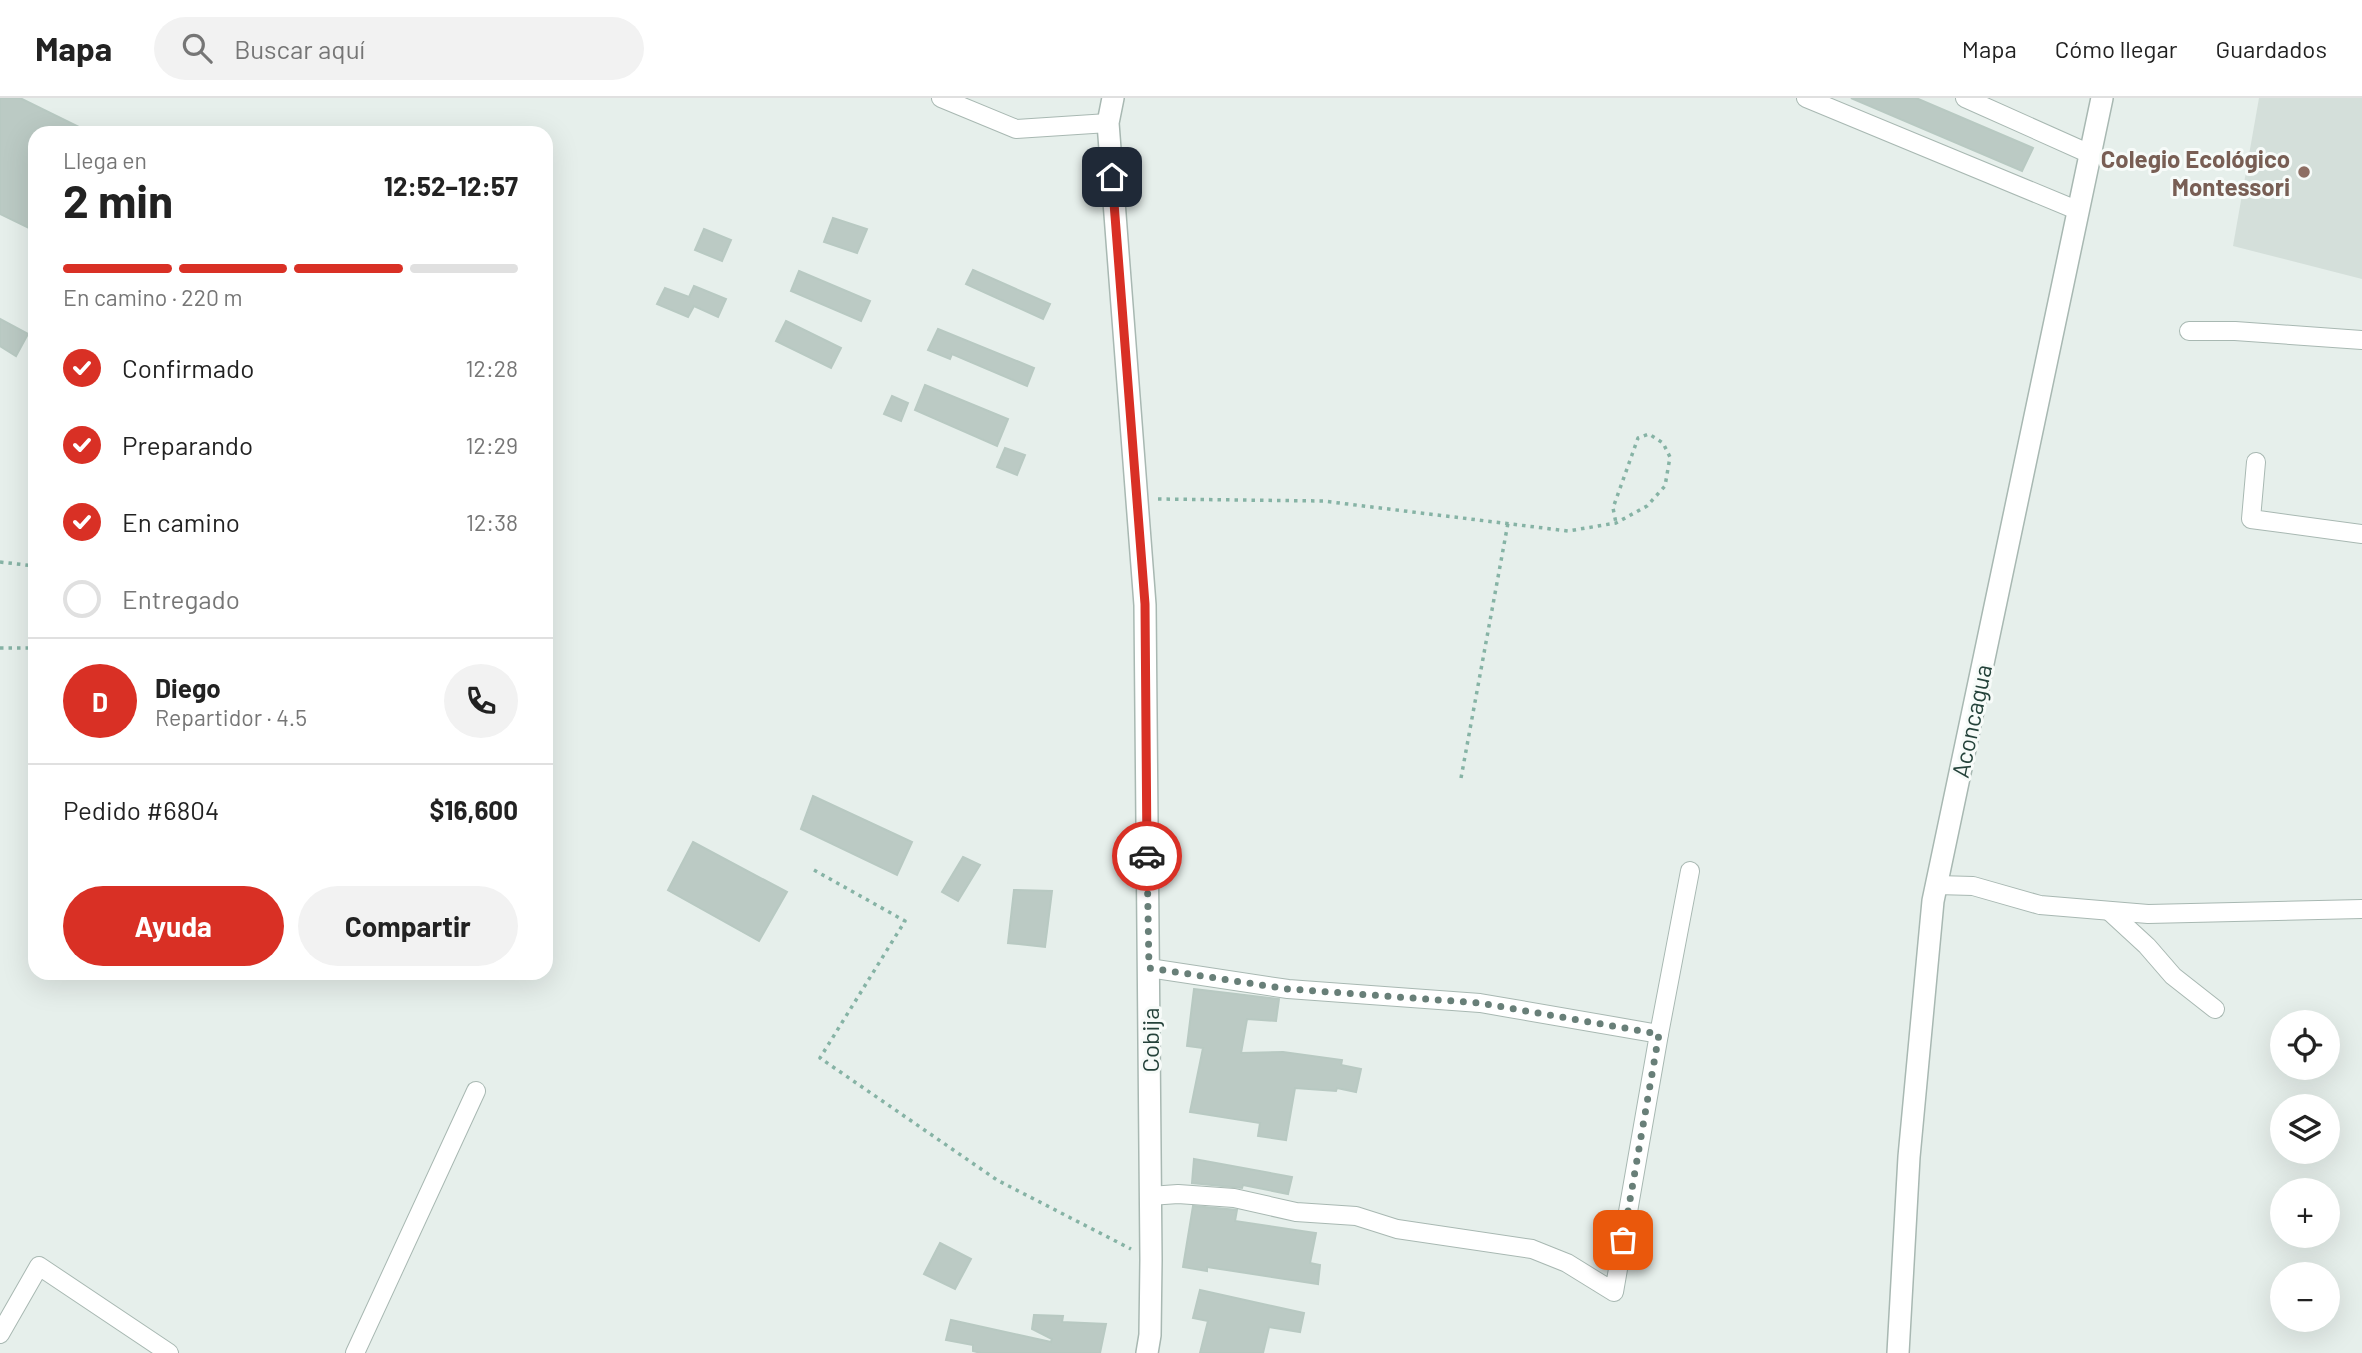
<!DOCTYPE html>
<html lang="es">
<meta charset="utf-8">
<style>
:root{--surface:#fff;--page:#f2f2f2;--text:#222;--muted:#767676;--line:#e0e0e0;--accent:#d93025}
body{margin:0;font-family:Barlow,sans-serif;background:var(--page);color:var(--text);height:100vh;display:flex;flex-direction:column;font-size:26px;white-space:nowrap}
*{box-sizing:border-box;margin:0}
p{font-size:23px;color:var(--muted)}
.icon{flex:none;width:38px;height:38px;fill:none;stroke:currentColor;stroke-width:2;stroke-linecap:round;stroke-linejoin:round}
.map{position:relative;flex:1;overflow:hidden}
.side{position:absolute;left:28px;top:28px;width:525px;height:854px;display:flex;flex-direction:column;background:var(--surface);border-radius:21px;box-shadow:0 7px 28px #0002}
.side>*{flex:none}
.controls{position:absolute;left:2270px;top:912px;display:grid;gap:14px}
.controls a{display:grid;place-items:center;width:70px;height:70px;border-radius:50%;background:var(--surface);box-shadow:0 7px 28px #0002;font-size:35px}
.pin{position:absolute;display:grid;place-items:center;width:60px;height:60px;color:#fff;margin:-30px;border-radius:14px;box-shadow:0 4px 10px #0006}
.courier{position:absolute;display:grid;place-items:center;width:70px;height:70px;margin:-35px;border:5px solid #d93025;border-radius:50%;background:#fff;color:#222;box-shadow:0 2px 9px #0007}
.summary em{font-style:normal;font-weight:700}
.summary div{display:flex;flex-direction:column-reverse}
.summary{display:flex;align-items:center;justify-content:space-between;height:119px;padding:0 35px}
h1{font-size:46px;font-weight:700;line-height:52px}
.bar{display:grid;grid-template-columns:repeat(4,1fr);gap:10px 7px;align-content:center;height:84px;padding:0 35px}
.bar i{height:9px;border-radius:5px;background:var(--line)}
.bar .selected{background:var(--accent)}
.bar p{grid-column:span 4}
.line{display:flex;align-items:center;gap:18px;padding:0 35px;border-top:2px solid var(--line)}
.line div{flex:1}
.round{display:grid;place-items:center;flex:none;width:74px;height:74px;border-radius:37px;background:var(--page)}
ol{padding:0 35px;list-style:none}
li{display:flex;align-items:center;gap:21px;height:77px}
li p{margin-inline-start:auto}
li .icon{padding:7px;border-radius:50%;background:var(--accent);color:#fff;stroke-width:4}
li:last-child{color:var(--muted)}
li i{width:38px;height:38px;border:4px solid var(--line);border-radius:50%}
.primary-button{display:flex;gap:14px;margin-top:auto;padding:14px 35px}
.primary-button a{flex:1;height:80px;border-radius:42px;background:var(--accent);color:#fff;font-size:28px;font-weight:700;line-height:80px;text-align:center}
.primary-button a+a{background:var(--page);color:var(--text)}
header{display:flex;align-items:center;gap:42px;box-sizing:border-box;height:98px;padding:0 35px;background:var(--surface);border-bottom:2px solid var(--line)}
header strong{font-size:33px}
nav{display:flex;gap:38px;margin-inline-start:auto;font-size:24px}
.search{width:490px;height:63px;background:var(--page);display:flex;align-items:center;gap:18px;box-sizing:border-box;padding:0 24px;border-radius:38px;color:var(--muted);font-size:26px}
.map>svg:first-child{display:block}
</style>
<header>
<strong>Mapa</strong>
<div class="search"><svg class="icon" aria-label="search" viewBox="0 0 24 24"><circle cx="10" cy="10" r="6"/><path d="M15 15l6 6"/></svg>Buscar aquí</div>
<nav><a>Mapa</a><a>Cómo llegar</a><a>Guardados</a></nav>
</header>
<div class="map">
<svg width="2362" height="1255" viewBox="0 0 2362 1255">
<rect width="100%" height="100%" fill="#e6efeb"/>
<polygon fill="#d4dfda" points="2259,0 2362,0 2362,181 2233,148"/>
<g fill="#bbcac4" stroke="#b8c9c2" stroke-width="2">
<polygon points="0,0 20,0 91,35 35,35 35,133 0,116"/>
<polygon points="1851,0 1916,0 2033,50 2022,73"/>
<polygon points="833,120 867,131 857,155 824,144"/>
<polygon points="704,131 731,142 722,163 695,152"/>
<polygon points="973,172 1050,206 1043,221 966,186"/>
<polygon points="799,173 870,203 861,223 791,193"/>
<polygon points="694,188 726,201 718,219 694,208 688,219 657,206 665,190 689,199"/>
<polygon points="0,221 28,236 16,258 0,248"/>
<polygon points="786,223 841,250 831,270 776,243"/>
<polygon points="938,231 1034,270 1027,288 952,256 950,261 928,252"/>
<polygon points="925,287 1008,321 997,348 915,312"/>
<polygon points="892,298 908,305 901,323 884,316"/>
<polygon points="1005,350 1025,357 1017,377 997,369"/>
<polygon points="813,698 912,744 897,777 801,731"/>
<polygon points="693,744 787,794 759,843 668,792"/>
<polygon points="963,759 980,767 958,803 942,794"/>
<polygon points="1014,792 1052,793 1045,849 1008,845"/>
<polygon points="1194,891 1279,901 1276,923 1247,921 1241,955 1283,954 1342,962 1341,967 1361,971 1356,994 1337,990 1336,993 1295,990 1286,1042 1258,1038 1260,1025 1190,1014 1203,950 1187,948"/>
<polygon points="1194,1061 1292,1079 1288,1096 1243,1087 1242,1090 1192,1085"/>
<polygon points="1193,1108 1237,1112 1235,1123 1316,1135 1310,1165 1320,1167 1318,1186 1207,1169 1207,1173 1183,1169"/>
<polygon points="940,1145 971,1161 955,1191 924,1176"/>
<polygon points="1200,1192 1304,1215 1300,1234 1269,1229 1263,1255 1200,1255 1208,1223 1193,1220"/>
<polygon points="1034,1217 1063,1218 1062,1224 1106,1226 1100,1255 981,1255 973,1253 973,1247 946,1242 951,1222 1051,1244 1052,1241 1032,1231"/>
</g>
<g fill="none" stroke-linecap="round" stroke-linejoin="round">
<defs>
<g id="minor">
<polyline points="941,0 1016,31 1108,25"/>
<polyline points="1806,0 2079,113"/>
<polyline points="1965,0 2090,56"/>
<polyline points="2189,233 2235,233 2362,242"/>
<polyline points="2256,364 2251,421 2362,436"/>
<polyline points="1937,787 1973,788 2040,807 2148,816 2362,811"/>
<polyline points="2109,813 2147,848 2173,878 2215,911"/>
<polyline points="1149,870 1288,891 1480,905 1659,936 1614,1194 1567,1165 1532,1151 1397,1131 1356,1118 1296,1114 1234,1100 1178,1096 1150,1098"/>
<polyline points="1659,936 1690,773"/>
<polyline points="0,1236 39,1168 169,1255"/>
<polyline points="355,1255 476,993"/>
</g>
<g id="tertiary">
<polyline points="1113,0 1108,25 1145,507 1151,1162 1150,1237 1147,1255"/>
<polyline points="1898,1255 1909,1059 1933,803 2102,0"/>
</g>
</defs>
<use href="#minor" stroke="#a8b8b2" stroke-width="20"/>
<use href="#tertiary" stroke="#a8b8b2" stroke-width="24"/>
<g stroke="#86b3a5" stroke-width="3.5" stroke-dasharray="3.5 5" stroke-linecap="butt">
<polyline points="1158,401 1323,403 1568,433 1616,425 1647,408 1665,388 1670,359 1663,345 1649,336 1638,340 1613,410 1616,425"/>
<polyline points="0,464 35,468"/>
<polyline points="0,550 35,550"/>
<polyline points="1461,680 1508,425"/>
<polyline points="814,772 905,823 820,960 997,1082 1131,1151"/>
</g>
<use href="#minor" stroke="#fff" stroke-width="18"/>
<use href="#tertiary" stroke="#fff" stroke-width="21"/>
</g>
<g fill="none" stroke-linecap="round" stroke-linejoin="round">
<polyline stroke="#687f78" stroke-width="7" stroke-dasharray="0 12.6" points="1147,758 1149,870 1288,891 1480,905 1659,936 1623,1142"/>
<polyline stroke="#d93025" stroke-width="9" points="1112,79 1145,506 1147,758"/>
</g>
<circle fill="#8d6e63" stroke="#f7fbf9" stroke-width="2.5" cx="2304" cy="74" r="7"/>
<g text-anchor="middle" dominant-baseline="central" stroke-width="6" stroke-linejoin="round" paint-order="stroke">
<g font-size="24" font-weight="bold" fill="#785e54" stroke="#f7fbf9" text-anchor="end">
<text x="2290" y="60">Colegio Ecológico<tspan x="2290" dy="28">Montessori</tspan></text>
</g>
<g font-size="24" fill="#24423a" stroke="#f7fbf9">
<text transform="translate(1971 623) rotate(-78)">Aconcagua</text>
<text transform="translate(1149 942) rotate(-90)">Cobija</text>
</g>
</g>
</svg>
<div class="controls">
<a><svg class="icon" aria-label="locate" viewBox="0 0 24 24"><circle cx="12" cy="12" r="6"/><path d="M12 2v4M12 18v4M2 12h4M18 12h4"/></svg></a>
<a><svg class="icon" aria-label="layers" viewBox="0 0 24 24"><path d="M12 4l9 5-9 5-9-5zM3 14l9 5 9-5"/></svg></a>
<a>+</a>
<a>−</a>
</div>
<div class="pin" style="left:1623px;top:1142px;background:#ea580c"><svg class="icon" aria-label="bag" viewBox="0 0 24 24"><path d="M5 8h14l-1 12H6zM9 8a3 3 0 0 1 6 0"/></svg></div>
<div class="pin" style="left:1112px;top:79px;background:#1f2937"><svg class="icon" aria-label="home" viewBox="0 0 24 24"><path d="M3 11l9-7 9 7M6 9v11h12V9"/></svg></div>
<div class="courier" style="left:1147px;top:758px"><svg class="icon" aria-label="car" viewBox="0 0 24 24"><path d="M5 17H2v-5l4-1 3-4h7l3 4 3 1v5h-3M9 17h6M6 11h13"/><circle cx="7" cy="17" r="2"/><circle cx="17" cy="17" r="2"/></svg></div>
<section class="side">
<div class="summary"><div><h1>2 min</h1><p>Llega en</p></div><em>12:52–12:57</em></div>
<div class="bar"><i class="selected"></i><i class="selected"></i><i class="selected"></i><i></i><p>En camino · 220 m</p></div>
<ol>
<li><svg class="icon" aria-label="check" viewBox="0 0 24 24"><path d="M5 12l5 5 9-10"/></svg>Confirmado<p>12:28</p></li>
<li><svg class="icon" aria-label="check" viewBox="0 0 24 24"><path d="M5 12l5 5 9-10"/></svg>Preparando<p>12:29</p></li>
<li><svg class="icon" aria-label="check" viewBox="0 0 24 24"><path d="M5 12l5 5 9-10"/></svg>En camino<p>12:38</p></li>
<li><i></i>Entregado</li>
</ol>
<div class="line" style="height:126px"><b class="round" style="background:var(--accent);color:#fff">D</b><div><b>Diego</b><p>Repartidor · 4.5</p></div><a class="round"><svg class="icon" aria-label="phone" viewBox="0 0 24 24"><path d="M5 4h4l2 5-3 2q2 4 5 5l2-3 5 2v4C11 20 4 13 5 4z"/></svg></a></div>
<div class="line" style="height:91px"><div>Pedido #6804</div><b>$16,600</b></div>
<div class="primary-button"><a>Ayuda</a><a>Compartir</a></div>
</section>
</div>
